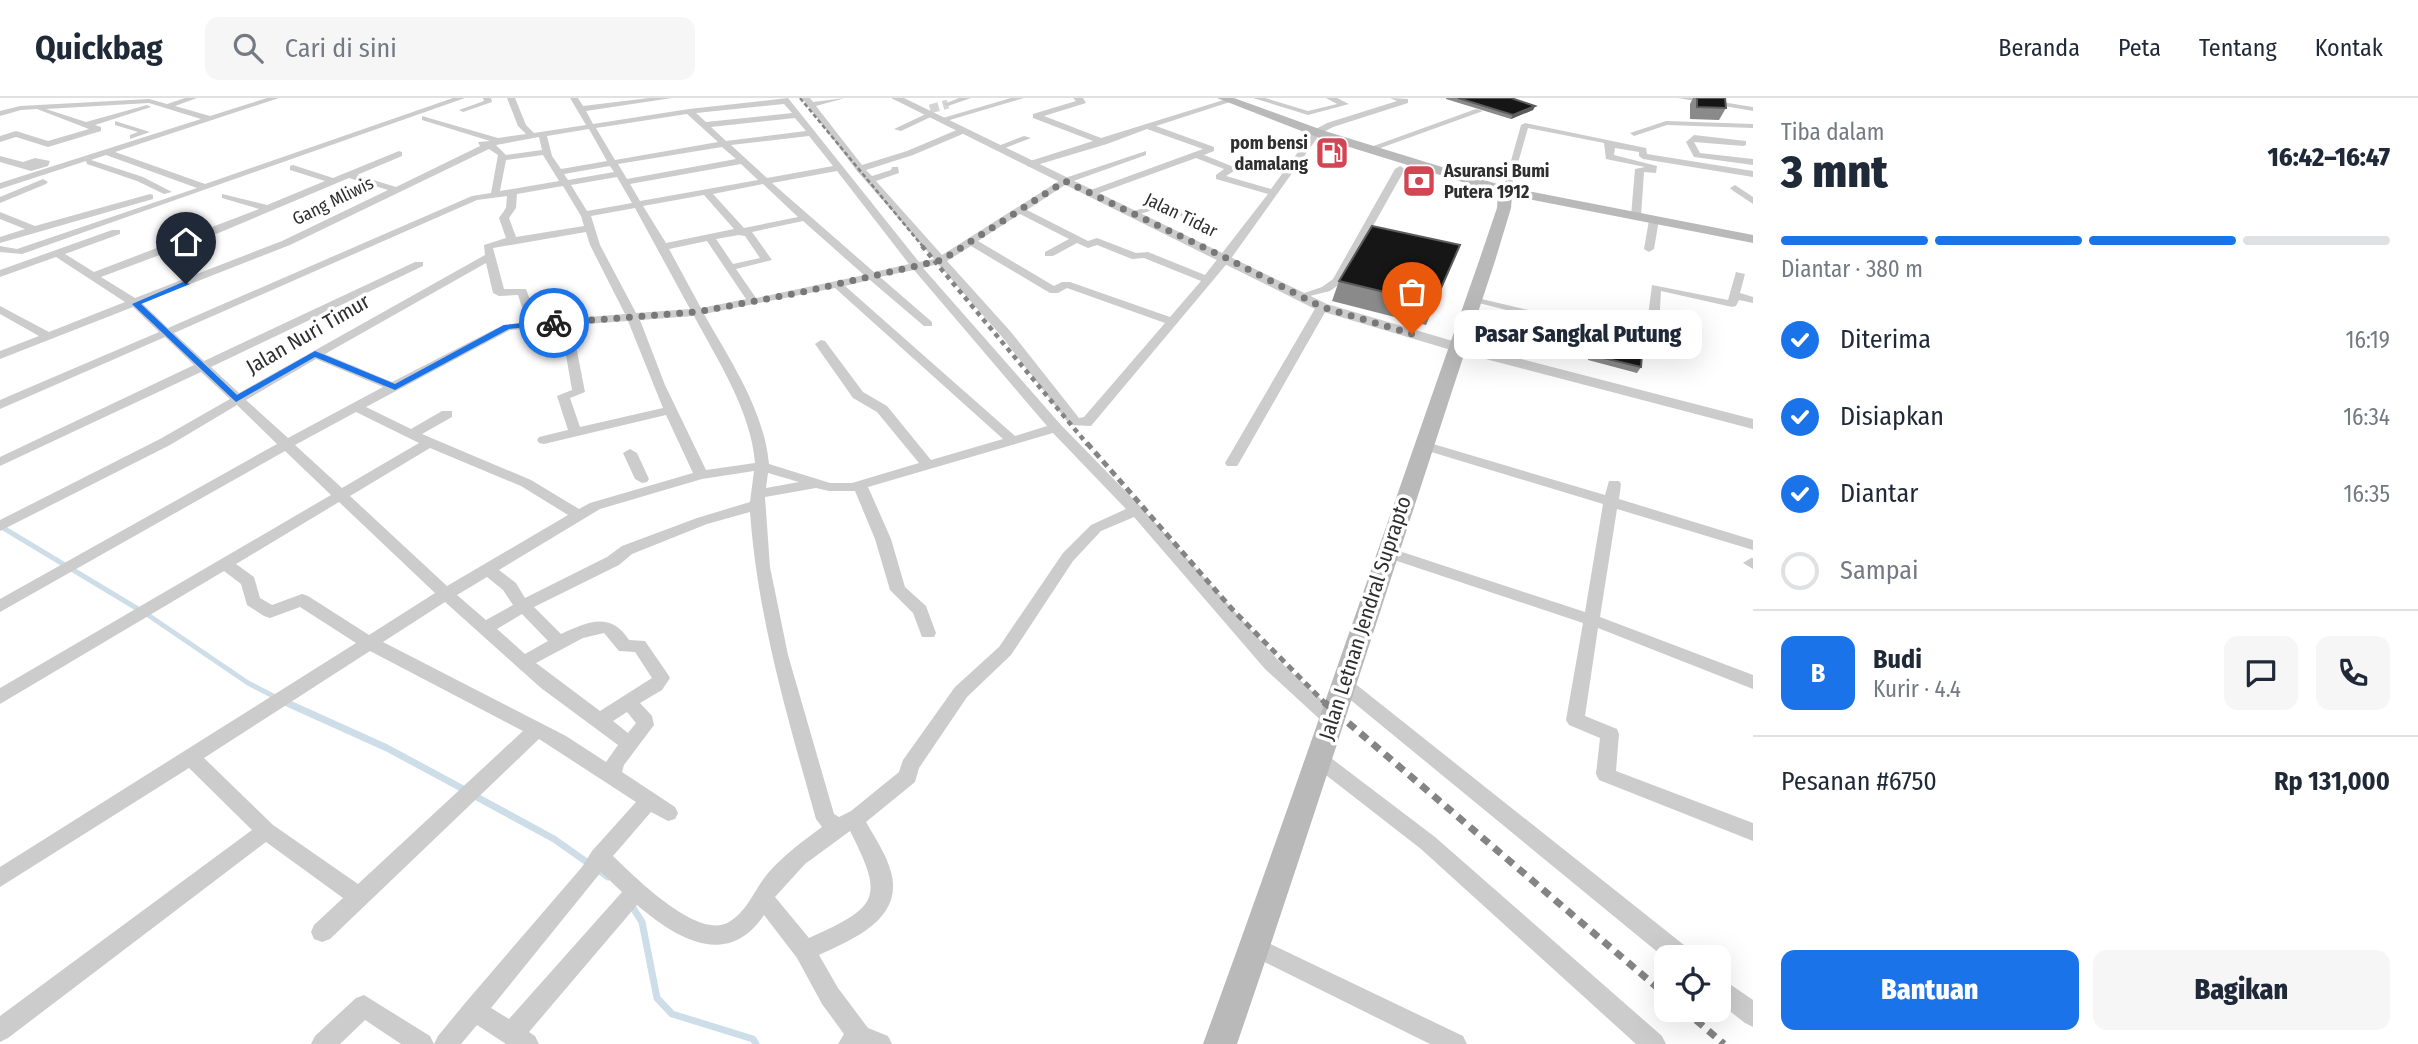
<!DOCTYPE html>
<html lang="id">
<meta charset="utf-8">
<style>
:root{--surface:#fff;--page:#f6f6f7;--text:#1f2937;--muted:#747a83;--line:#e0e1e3;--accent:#1a73e8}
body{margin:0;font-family:"Fira Sans Condensed",sans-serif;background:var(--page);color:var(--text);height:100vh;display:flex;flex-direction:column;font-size:26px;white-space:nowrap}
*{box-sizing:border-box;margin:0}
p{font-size:23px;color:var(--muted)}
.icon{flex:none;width:38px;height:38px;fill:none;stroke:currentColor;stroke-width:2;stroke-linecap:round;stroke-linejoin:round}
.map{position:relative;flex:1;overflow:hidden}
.side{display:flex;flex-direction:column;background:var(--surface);width:665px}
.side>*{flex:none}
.tools{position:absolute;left:1654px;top:847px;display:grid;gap:14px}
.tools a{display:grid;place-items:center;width:77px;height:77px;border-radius:14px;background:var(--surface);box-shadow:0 7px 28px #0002;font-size:35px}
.pin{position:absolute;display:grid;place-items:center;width:60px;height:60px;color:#fff;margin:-72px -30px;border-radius:50% 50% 50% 0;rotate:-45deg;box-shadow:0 0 7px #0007}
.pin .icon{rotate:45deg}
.courier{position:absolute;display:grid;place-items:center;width:70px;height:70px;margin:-35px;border:5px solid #1a73e8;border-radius:50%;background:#fff;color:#222;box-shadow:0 2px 9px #0007}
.bubble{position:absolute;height:49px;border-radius:14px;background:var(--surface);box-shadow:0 7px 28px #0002;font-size:23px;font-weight:800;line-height:49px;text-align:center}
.head em{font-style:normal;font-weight:800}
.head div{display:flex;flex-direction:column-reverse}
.head{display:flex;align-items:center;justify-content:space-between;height:119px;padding:0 28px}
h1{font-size:46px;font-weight:800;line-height:52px}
.bar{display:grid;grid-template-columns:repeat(4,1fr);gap:10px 7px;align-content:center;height:84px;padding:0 28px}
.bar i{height:9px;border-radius:5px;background:var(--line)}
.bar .selected{background:var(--accent)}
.bar p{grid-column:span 4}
.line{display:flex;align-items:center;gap:18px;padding:0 28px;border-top:2px solid var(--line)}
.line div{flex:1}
.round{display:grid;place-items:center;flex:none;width:74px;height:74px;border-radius:14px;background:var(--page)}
ol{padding:0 28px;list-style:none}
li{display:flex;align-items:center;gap:21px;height:77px}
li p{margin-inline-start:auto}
li .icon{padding:7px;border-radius:50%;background:var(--accent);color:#fff;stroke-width:4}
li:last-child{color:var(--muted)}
li i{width:38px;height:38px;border:4px solid var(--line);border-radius:50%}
.primary-button{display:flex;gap:14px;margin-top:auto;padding:14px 28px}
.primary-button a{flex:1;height:80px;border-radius:14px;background:var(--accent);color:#fff;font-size:28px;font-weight:800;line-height:80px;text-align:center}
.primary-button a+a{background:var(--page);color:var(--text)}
header{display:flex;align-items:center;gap:42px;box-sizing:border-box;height:98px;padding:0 35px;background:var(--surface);border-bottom:2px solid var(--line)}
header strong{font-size:33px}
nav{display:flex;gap:38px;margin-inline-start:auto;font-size:24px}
.search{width:490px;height:63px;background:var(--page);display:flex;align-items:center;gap:18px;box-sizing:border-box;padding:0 24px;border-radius:14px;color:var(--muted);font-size:26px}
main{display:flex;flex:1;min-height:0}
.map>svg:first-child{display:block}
</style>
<header>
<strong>Quickbag</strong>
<div class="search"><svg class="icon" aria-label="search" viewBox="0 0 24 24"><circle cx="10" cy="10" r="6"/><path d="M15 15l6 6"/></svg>Cari di sini</div>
<nav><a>Beranda</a><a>Peta</a><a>Tentang</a><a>Kontak</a></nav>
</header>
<main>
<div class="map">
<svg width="1753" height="946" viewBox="0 0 1753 946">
<rect width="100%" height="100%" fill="#fff"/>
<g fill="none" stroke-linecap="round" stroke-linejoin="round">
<polyline stroke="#cddee8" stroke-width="5" points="0,428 148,517 248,585 289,606"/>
<g stroke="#cddee8" stroke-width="7">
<polyline points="285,604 387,650 465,692"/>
<polyline points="473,697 554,741 608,779"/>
<polyline points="630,805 642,824 657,900 672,916 753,941 756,946"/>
</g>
<polyline stroke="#d5d5d5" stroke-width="9" stroke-dasharray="9 4.5" stroke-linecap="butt" points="930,11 948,6"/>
<g fill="#ccc" fill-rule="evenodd">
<polygon points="185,0 197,0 175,8 210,18 267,0 279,0 115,54 205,86 453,0 465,0 22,156 0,154 0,148 17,151 197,90 106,57 91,62 143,79 172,94 164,96 137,83 87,66 86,63 0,91 0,85 201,21 149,5 46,11 86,24 147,7 151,9 95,27 101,29 101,33 48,49 16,39 0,44 0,38 16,33 48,43 89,31 37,11 21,12 0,18 0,13 20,8 149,1 167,6"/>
<polygon points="483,0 491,0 492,4 463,14 459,12 484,3"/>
<path d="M507,0H515L526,27L534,35L586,27L570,0H578L583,8L649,0H672L586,13L593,26L689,11L788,0L919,164L934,161L857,73L802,0H810L813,4L845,0L816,8L862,67L907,53L959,31H965V35L913,57L866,72L872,78L891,72L892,69H898L899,75L876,83L942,157L1062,81L1146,53V57L1068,85L1027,112L1088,143L1097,140L1136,155L1148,154L1205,177L1268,96L1216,81V77L1224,71L1196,60L1094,97H1088V93L1203,51L1147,31L1107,46L1030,69L1027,68V64L1093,43L1033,20V16L1076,3L1073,0H1083L1086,5L1044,18L1101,40L1230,0V4L1156,28L1214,49V53L1204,57L1234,69V73L1226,78L1271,91L1314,32L1327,25L1397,3L1390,0L1408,1V5L1333,29L1320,36L1230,162L1091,328L1070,327L1003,240L938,166L923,170L1061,327L1141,409L1277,561L1338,617L1341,622L1338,627L1332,629L1326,627L1265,571L1134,419L1101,433L1073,463L1011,557L967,599L919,670L915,684L866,724C875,740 886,756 891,774C904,821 853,841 819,857L838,890L868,930L888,938L892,946H838L844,936L822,906L797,860L764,817C727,872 676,840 637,807L529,934L535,938L539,946H506L477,927L461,946H434L438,938L466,904L582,769L592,753L636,704L539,641L330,841L322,844L314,841L311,834L314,827L343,800L266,744L8,940L0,944V918L252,732L189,670L0,789V769L356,545L300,509L270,520L264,518L247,507L241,486L224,473L0,606V590L331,397L285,353L0,514V501L277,346L237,307L170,347L0,433V422L160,341L230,301L201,274L0,368V359L194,267L165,239L0,311V302L159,234L133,209L0,261V253L39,238L0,216V208L49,234L125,204L56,159L0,179V172L112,132H120V136L65,156L94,174L259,111L222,100V96L267,107L325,83L290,72V68L293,67L333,80L399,53L402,54V58L357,77L396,89L480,48L478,44L490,43L422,22V18L498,40L526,36L518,28ZM784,6L792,15L706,24L696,15ZM687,16L718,44L615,62L596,30ZM795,20L806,33L726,43L711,29ZM589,31L607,63L561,71L552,58L547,38ZM809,38L833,68L767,80L731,47ZM539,39L542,52L506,57L496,47ZM722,49L736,61L627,81L618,66ZM489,51L498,57L491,95L472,98L168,230L142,205L290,147ZM543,57L559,83L500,93L506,62ZM741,66L758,82L640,103L630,86ZM610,68L614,74L568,82L564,76ZM837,73L909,166L874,174L772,85ZM617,79L632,105L587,113L571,87ZM349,80L388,92L282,143L135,200L101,179L221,134ZM763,86L798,119L744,130L713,96ZM563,88L581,118L584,128L516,139L509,120L516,110L517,96ZM704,97L734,131L666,145L643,108ZM507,98L506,110L499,120L506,140L484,147L485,157L239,295L211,269L423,168V164H415L204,263L174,235L477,102ZM635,110L690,211L636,215L600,147L591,118ZM1020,116L1069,141L1045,154V158H1053L1077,145L1088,150L1097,147L1132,161L1144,160L1201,183L1170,219L1070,184H1062L1054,188L978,143ZM803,123L864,177L756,200L736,171L772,162L752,134ZM586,134L590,147L625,216L538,223L526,191H504L493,150ZM739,137L745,138L760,160L733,166L716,141ZM707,143L746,201L701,210L669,151ZM971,148L1050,195H1058L1067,190L1165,225L1084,319L1079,320L1011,234L947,163ZM486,165L493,195L499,198L518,197L527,224L503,227L392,284L325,256ZM914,172L1047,328L1015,338L845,188L870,182L924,228H932V224L880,179ZM835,190L1003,341L931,362L887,308L863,294L825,243L821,242L815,246L853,300L877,314L919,365L852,385H830L769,366C764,312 730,262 704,216ZM694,218C718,263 751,313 755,365L706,372L665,287L640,222ZM628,223L663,310L580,329L570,300L585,294L572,227ZM561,228L572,292L557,298L568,332L539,339L537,342L539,345L544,346L666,317L693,375L590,405L579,411L531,382L422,336L452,319V313H442L411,331L366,309L510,232ZM316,261L383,289L288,340L246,302ZM356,314L419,345L342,390L295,347ZM1053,335L1126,411L1091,427L1063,455L999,549L955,589L903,662L899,674L851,713L839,719L834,716L788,557L770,469L765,399L816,390L829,393H855L875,441L890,492L913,515L922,539H934L936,535L926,508L905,489L891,441L868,389ZM430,350L521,388L568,417L447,488L350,398ZM754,373L750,404L697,420L622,448L607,459L525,500L516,485L499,472L600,411L702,381ZM768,375L799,384L766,390ZM339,404L435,495L369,537L308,498L302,496L272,507L260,500L254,479L236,466ZM750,414C758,522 787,617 816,721L822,729C804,742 784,757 769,774C755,790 748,813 729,824C698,843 634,778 613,758L651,714L668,723L675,721L678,715L675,709L622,674L624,667L654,627L652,618L640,605L662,592L670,580L667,575L645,543L629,542C610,513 588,524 561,536L534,509L619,467L632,456L707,426ZM487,479L503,492L513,507L486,522L457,497ZM445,504L541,590L618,647L606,664L566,638L383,544ZM522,516L548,543L525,556L497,531ZM604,535L619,553L635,554L652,580L600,613L536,565L583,540ZM370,553L523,633L358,786L273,727L204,660ZM627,614L636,625L628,635L613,623ZM850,733C885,801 878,809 809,840L775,799L805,766ZM601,774L622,794L509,921L491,910Z"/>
<polygon points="959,0 971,0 948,8 944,6"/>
<polygon points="1011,0 1024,0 943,24 936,22"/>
<polygon points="1253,0 1265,0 1308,13 1337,6 1326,0 1337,0 1349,6 1308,17"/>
<polygon points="1678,0 1697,0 1753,9 1753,13"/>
<polygon points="1476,11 1483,13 1375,52 1368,50"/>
<polygon points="928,15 935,17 901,33 894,31"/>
<polygon points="115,23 150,34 130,41 130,37 138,34 115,27"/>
<polygon points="1666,23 1753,26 1753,30 1667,27 1634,38 1630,35"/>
<polygon points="1525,25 1646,50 1647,56 1753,73 1753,79 1643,61 1639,58 1639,54 1615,50 1614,57 1657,68 1656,75 1644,74 1641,118 1636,121 1631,118 1635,71 1645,69 1606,61 1604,45 1528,30 1510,93 1502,95 1521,27"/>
<polygon points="1694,37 1746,43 1746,47 1743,48 1694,44 1700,55 1753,61 1753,67 1694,59 1686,44"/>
<polygon points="1024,38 1031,40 1000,52 993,50"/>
<polygon points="0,58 23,64 35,60 50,63 48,68 31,73 0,64"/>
<polygon points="1400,68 1405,71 1341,185 1330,193 1298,201 1298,197 1322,189 1333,181 1395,71"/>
<polygon points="43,81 48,84 46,86 0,105 0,99"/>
<polygon points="1735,87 1753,99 1753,106 1732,92 1730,90"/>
<polygon points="150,96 153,97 153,101 0,145 0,139 25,131 0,121 0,114 35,128"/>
<polygon points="1159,104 1192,116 1194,118 1189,121 1159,110 1134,118 1129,115"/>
<polygon points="1654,119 1659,122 1654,151 1649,154 1644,151 1649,122"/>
<polygon points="1736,174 1745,176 1740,195 1753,199 1753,205 1739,202 1736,208 1732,209 1661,193 1659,228 1653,231 1648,246 1644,247 1467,202 1473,199 1639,238 1642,229 1647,226 1652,187 1728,202"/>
<polygon points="1322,206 1328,209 1239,365 1237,368 1227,368 1225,365 1316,209"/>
<polygon points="1423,343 1605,397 1609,383 1619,383 1621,386 1619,401 1753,442 1753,452 1617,411 1600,519 1753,577 1753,591 1598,530 1585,618 1617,631 1619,636 1616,673 1753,725 1753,743 1599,682 1596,676 1600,640 1569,627 1566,622 1583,525 1382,458 1379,454 1387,449 1585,514 1603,406 1418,350 1416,347 1418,344"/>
<polygon points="630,351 637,355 649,381 647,384 642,385 635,381 623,355"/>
<polygon points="1751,460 1753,460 1753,471 1743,465"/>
<polygon points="1342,578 1348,580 1689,851 1692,859 1666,861 1336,590 1333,585 1336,580"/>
<polygon points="1320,654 1327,657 1435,739 1662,938 1666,946 1636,946 1421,751 1313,667 1311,662 1313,657"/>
<polygon points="1254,838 1463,938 1467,946 1430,946 1246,855 1243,848 1246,841"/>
<polygon points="1718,878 1753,902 1753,929 1745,925 1718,904"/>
<polygon points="364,897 430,938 434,946 401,946 365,922 340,946 311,946 315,938 356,900"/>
</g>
<polygon fill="#ccc" fill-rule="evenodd" points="891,0 904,0 1327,206 1463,246 1753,321 1753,331 1451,252 1317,212"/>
<path fill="#b9b9b9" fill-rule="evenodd" d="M1217,0H1234L1325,33L1507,89L1753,137V145L1512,98L1511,110L1495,163C1408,424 1326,686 1237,946H1203C1298,686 1387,424 1479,163L1497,110L1498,95L1317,39Z"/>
<polyline stroke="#848484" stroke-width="2.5" stroke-dasharray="4.5 2.5" stroke-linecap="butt" points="800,0 924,150"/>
<polyline stroke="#848484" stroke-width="4.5" stroke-dasharray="5 4.5" stroke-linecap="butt" points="922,148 1088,347"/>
<polyline stroke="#848484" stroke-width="5" stroke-dasharray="7 5" stroke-linecap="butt" points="1087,345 1232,511 1326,606"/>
<g stroke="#848484" stroke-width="7" stroke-dasharray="9 7" stroke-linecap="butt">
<polyline points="1324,604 1666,897"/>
<polyline points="1684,912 1724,946"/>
</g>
</g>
<g fill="#8a8a8a">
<polygon points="1446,0 1511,0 1535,8 1533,12 1511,21 1446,1"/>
<polygon points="1693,0 1725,0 1726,10 1719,22 1690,21 1690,6"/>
<polygon points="1460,147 1426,227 1332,203 1339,183"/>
<polygon points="1595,231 1641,269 1637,275 1588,262 1592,237"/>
</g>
<polygon fill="#5c5c5c" points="1535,8 1533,12 1511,21 1513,17"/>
<g fill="#161616" stroke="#5c5c5c" stroke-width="2">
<polygon points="1458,0 1511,0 1535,8 1513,17"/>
<polygon points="1697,0 1725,0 1726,10 1697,9"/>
<polygon points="1372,128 1460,147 1434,206 1339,183"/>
<polygon points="1595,231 1643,243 1641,269 1591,257"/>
</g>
<polygon fill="#1a73e8" points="183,184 190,186 141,206 237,297 315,253 395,286 504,227 554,222 559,225 509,231 395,292 315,259 236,304 132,206"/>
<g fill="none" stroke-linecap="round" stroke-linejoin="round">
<polyline stroke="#787878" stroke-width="7" stroke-dasharray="0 12.6" points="554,225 697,214 803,194 942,162 1065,83 1226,160 1322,209 1412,236"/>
</g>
<defs>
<symbol id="fuel-square" viewBox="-11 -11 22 22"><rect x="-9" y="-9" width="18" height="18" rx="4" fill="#d24553" stroke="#fff"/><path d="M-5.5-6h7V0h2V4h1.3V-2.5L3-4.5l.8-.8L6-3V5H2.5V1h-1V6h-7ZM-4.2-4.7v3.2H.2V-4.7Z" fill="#fff"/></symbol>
<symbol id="bank-square" viewBox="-11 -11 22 22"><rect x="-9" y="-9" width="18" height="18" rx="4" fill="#d24553" stroke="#fff"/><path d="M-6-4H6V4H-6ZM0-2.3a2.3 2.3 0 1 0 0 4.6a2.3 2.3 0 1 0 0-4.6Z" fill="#fff"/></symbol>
</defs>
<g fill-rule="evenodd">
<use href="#fuel-square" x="1313" y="36" width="38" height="38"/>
<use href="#bank-square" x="1400" y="64" width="38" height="38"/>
</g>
<g text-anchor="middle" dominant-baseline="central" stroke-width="7" stroke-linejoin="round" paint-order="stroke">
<g font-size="18" font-weight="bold" fill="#2f2f2f" stroke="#fff" text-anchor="end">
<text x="1308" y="45">pom bensi<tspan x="1308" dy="21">damalang</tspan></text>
<text x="1444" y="73" text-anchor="start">Asuransi Bumi<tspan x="1444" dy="21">Putera 1912</tspan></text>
</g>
<g font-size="18" fill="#2f2f2f" stroke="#fff">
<text transform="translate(333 103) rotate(-26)">Gang Mliwis</text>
<text transform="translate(1181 117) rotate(26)">Jalan Tidar</text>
</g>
<g font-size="21" fill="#2f2f2f" stroke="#fff">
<text transform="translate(308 236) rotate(-30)">Jalan Nuri Timur</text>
<text transform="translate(1365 520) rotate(-72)">Jalan Letnan Jendral Suprapto</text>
</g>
</g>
</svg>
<div class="tools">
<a><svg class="icon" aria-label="locate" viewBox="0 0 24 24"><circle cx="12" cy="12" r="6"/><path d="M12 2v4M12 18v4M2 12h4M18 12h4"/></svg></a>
</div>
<div class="pin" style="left:1412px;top:236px;background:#ea580c"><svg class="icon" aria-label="bag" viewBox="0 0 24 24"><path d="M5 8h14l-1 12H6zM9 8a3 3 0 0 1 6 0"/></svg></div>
<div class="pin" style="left:186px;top:186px;background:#1f2937"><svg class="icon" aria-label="home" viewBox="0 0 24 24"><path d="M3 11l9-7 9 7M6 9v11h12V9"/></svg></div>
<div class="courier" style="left:554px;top:225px"><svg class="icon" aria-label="bike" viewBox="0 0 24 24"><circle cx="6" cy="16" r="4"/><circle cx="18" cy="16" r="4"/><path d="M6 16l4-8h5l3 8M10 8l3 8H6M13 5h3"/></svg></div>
<div class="bubble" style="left:1454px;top:212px;width:248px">Pasar Sangkal Putung</div>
</div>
<section class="side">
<div class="head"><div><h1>3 mnt</h1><p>Tiba dalam</p></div><em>16:42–16:47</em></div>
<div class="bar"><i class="selected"></i><i class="selected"></i><i class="selected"></i><i></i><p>Diantar · 380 m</p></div>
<ol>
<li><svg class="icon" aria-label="check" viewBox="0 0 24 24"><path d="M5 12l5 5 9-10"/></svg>Diterima<p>16:19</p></li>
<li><svg class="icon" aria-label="check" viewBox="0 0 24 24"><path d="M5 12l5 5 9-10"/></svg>Disiapkan<p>16:34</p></li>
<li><svg class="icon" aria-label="check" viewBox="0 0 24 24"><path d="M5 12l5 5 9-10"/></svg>Diantar<p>16:35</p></li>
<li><i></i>Sampai</li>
</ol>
<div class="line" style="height:126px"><b class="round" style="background:var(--accent);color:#fff">B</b><div><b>Budi</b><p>Kurir · 4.4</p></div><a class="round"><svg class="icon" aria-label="chat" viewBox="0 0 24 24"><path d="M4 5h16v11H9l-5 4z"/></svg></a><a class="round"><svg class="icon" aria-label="phone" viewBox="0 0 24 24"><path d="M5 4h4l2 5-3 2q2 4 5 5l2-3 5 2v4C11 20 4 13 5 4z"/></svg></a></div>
<div class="line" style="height:91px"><div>Pesanan #6750</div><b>Rp 131,000</b></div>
<div class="primary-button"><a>Bantuan</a><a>Bagikan</a></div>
</section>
</main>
